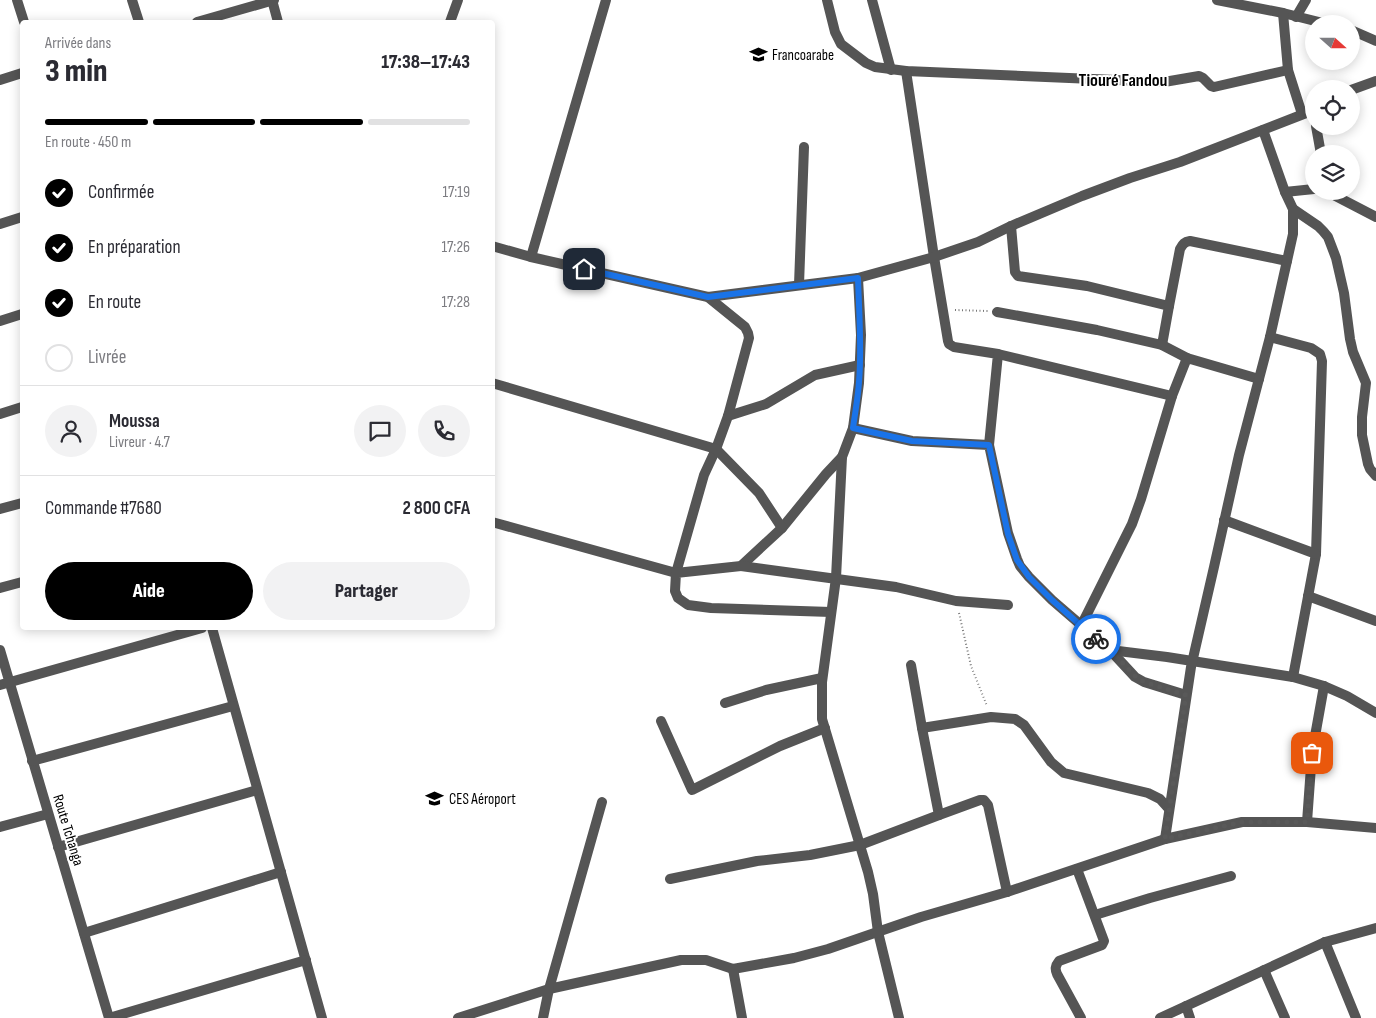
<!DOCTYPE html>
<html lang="fr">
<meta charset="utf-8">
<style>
:root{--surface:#fff;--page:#f2f2f3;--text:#2b2b33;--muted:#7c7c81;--line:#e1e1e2;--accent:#000}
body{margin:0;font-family:"Sofia Sans Condensed",sans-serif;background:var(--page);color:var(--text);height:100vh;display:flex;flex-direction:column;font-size:19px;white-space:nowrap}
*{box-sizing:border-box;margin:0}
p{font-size:16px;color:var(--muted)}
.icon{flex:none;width:28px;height:28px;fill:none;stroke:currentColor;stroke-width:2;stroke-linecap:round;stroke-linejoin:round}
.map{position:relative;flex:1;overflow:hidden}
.side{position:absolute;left:20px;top:20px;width:475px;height:610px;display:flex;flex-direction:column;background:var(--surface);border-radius:5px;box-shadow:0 2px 12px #0003}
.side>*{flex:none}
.needle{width:32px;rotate:111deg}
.tools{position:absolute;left:1305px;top:15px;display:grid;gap:10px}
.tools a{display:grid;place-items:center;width:55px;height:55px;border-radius:50%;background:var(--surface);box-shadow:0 2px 12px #0003;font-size:25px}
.pin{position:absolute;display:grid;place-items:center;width:42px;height:42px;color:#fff;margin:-21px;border-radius:10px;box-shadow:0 2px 8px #0006}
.courier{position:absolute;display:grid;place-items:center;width:50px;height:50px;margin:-25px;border:4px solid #1a73e8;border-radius:50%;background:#fff;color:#222;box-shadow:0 1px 6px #0007}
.head em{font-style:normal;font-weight:800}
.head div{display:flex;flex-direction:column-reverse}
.head{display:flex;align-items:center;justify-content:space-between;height:85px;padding:0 25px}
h1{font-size:32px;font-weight:800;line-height:38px}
.bar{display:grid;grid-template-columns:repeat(4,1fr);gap:8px 5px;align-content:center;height:60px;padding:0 25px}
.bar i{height:6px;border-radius:4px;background:var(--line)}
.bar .selected{background:var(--accent)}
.bar p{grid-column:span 4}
.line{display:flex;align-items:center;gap:12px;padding:0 25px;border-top:1px solid var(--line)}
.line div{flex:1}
.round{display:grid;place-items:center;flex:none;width:52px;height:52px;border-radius:26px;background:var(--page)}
ol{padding:0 25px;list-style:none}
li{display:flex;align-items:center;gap:15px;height:55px}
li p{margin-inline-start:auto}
li .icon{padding:5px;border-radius:50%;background:var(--accent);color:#fff;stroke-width:4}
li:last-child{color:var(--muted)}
li i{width:28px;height:28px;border:2px solid var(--line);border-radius:50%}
.action{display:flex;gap:10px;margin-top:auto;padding:10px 25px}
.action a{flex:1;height:58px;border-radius:30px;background:var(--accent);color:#fff;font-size:20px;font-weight:800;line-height:58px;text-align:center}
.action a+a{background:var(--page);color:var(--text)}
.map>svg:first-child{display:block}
</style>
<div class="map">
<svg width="1376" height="1018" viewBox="0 0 1376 1018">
<rect width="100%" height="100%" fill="#fff"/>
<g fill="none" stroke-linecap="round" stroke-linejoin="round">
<g stroke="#777" stroke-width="2" stroke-dasharray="1 2.5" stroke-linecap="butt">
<polyline points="955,310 988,311"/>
<polyline points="959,613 971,666 987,706"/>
</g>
<g stroke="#555" stroke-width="10">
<polyline points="17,0 24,22"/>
<polyline points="132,0 139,22"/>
<polyline points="272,0 278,22"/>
<polyline points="827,0 835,32 841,44 866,63 875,67 906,71 1164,82 1199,76 1203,78 1211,86 1214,87 1288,70"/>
<polyline points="872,0 891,70"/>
<polyline points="1217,0 1283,13 1327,24"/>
<polyline points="1283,13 1288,70 1302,114"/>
<polyline points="1296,17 1306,0"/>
<polyline points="197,22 274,0"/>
<polyline points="450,22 458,0"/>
<polyline points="1351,30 1376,41"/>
<polyline points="906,71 934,257 948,341 949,344 954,347 998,354 989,445"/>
<polyline points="0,80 22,73"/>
<polyline points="1351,90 1376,81"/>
<polyline points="1316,126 1321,154"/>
<polyline points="1326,191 1376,217"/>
<polyline points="1285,192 1314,189"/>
<polyline points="1293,209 1318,226 1323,231 1328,237 1336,258 1344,293 1350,339 1353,352 1366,383 1362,417 1362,435 1368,464 1370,469 1376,476"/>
<polyline points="0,224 22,217"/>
<polyline points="1011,226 1015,272 1018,276 1087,286 1169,306 1162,345"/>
<polyline points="492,246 531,257 708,297 745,327 748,333 749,338 728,416 716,449 704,475 676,573 492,522"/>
<polyline points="531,257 606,0"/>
<polyline points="858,278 934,257 978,242 1011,226 1082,196 1130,178 1180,162 1314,110"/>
<polyline points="799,285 804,147"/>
<polyline points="708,297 858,278 861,335 859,383 853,428 842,457 826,474 782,528 741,566 676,573 675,591 678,598 688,605 711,608 831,612"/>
<path d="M1169,306L1180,249C1183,244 1184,242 1190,241L1287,261"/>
<polyline points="997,312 1097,330 1162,345 1187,358"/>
<polyline points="0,321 22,314"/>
<polyline points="1270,337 1311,348 1320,354 1322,361 1316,554 1293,677"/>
<polyline points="998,354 1172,396"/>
<polyline points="492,383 716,449 759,493 782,528"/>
<polyline points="0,414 22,407"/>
<polyline points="728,416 766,404 815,375 860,365"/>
<polyline points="853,428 912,441 989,445 1008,533 1017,559 1020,566 1029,577 1052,600 1110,650 1135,677 1144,682 1186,695"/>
<polyline points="842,457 836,578 822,682 822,719 868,872 873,894 878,932 899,1018"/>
<polyline points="0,509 22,503"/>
<polyline points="1224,520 1316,554"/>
<polyline points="741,566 896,587 956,601 1008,605"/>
<polyline points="0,588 22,582"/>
<polyline points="1308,596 1376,621"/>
<polyline points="1081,626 1132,524 1141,499 1172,396 1187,358 1259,379"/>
<polyline points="212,628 322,1018"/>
<polyline points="0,650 109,1018"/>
<polyline points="1110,650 1167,657 1293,677 1324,686 1347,696 1376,713"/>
<polyline points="911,665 922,728 939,815"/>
<polyline points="0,685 202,628"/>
<polyline points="725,703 766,690 822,678"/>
<polyline points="661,721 692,790 780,746 825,728"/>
<polyline points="922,728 991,717 1015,719 1024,725 1051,762 1064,773 1148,793 1160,799 1169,809"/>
<polyline points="32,761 233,706"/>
<polyline points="602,802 549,989 681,960 706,960 733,969 794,958 828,949 921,917 1007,892 1165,839 1242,822 1307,822 1376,828"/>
<polyline points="1307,822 1312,753 1324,686"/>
<polyline points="0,827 48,814"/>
<polyline points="1165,839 1191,667 1214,567 1239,455 1270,337 1293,234 1293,209 1285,192 1263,130"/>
<polyline points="58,847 257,790"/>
<path d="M1077,869L1104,941L1102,945L1059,961C1055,966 1055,969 1057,974L1081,1018"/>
<polyline points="670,879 757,861 810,855 860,845 939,815 980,800 984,800 988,805 1007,892"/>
<polyline points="1095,915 1150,898 1231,876"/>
<polyline points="84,933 281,872"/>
<polyline points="1325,942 1356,1018"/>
<polyline points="733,969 742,1018"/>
<polyline points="1264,970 1285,1018"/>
<polyline points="1186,1006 1190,1018"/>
<polyline points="109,1018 306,960"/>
<polyline points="458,1018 549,989 543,1018"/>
<polyline points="1160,1018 1325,942 1376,928"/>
</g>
</g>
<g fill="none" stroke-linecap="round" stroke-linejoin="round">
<polyline stroke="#595959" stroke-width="5" stroke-dasharray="0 9" points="1096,639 1110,650 1136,677 1144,682 1186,695 1165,839 1242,822 1307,822 1312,753"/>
<path stroke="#1a73e8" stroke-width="6" d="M584,269L708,297L858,278C859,313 862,347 859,382C858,398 855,413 853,428L912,441L989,445L1008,534L1017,560L1029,577L1052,600L1096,639"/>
</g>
<defs>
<symbol id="school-bare" viewBox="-9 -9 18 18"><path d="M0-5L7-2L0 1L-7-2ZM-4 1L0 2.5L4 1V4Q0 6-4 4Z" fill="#000" stroke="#fff" stroke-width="2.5" paint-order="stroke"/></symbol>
</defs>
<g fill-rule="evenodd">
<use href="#school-bare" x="746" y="42" width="25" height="25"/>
<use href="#school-bare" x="422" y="786" width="25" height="25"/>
</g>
<g text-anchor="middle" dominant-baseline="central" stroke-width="4" stroke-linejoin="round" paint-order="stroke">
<g font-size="15" fill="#000" stroke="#fff" text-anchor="start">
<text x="772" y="55">Francoarabe</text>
<text x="449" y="799">CES Aéroport</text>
</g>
<g font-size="15" fill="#000" stroke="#fff">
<text transform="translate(68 830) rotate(73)">Route Tchanga</text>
</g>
<g font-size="18" font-weight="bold" fill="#000" stroke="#fff">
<text x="1123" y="80">Tiouré Fandou</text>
</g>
</g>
</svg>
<div class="tools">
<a><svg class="needle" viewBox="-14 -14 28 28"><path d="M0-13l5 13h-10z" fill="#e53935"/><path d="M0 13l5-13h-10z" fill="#7c7c81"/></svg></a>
<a><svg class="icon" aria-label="locate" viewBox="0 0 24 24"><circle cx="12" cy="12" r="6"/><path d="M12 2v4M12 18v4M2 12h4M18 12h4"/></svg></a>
<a><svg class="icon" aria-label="layers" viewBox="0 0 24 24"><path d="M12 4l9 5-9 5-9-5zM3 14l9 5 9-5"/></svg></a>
</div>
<div class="pin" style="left:1312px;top:753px;background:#ea580c"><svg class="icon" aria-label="bag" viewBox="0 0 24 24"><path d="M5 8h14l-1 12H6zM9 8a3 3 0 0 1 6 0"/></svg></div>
<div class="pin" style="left:584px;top:269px;background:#1f2937"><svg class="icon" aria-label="home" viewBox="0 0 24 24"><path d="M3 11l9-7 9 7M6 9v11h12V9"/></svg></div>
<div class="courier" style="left:1096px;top:639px"><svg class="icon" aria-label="bike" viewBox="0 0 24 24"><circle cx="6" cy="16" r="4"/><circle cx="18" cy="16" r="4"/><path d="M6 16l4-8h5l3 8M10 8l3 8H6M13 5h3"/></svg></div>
<section class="side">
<div class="head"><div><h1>3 min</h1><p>Arrivée dans</p></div><em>17:38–17:43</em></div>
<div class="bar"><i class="selected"></i><i class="selected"></i><i class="selected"></i><i></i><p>En route · 450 m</p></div>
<ol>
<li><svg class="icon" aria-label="check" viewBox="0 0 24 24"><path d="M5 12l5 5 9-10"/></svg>Confirmée<p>17:19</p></li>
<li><svg class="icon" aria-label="check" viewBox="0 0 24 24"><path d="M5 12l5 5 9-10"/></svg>En préparation<p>17:26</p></li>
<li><svg class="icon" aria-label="check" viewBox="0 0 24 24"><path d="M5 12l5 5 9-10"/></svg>En route<p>17:28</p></li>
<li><i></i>Livrée</li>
</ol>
<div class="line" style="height:90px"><a class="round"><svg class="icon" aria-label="person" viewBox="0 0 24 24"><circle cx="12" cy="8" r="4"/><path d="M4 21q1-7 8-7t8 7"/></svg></a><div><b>Moussa</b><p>Livreur · 4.7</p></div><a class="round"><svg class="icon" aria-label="chat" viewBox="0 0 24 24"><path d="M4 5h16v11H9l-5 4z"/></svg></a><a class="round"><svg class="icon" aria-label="phone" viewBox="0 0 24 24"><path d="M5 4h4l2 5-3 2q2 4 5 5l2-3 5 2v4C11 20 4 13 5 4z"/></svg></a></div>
<div class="line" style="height:65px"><div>Commande #7680</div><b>2 800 CFA</b></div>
<div class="action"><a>Aide</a><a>Partager</a></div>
</section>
</div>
